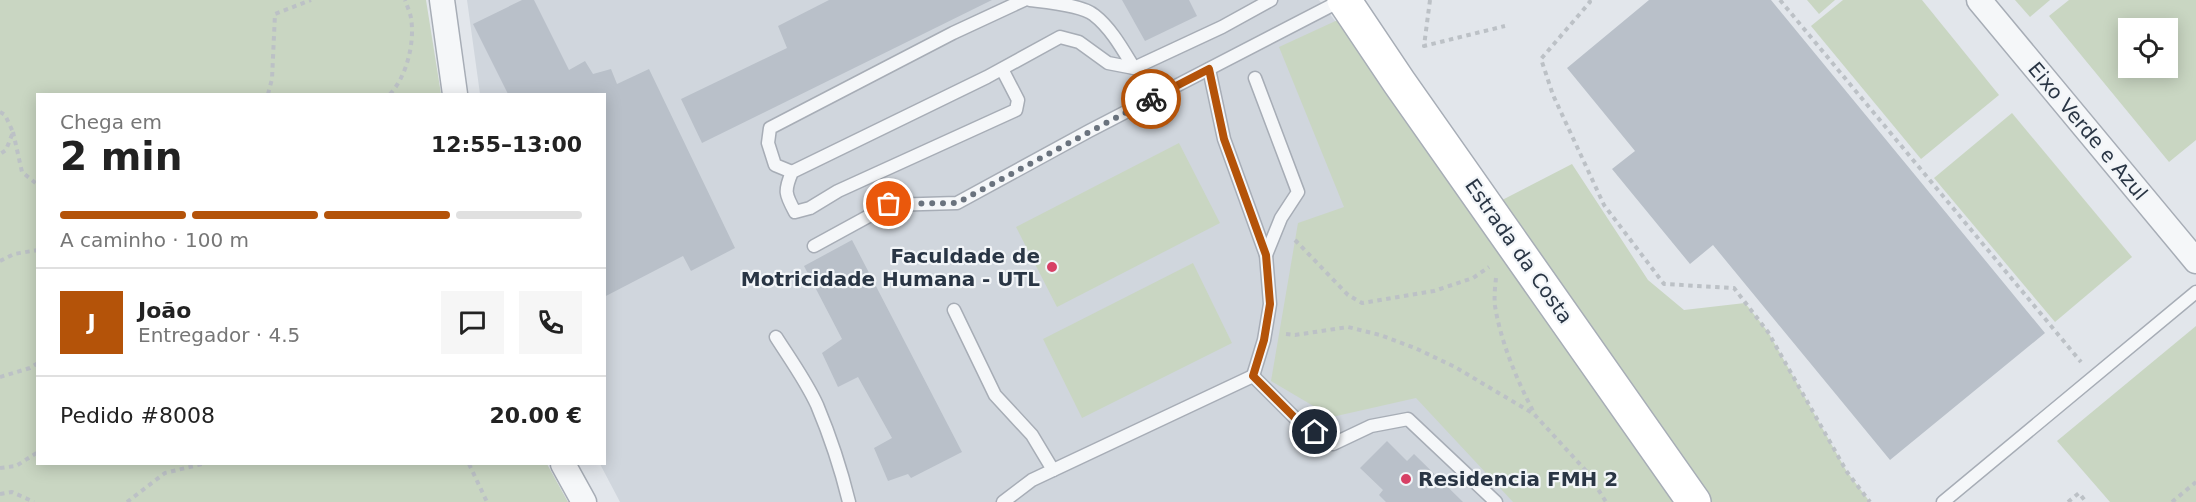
<!DOCTYPE html>
<html lang="pt">
<meta charset="utf-8">
<style>
:root{--surface:#fff;--page:#f6f6f6;--text:#222;--muted:#767676;--line:#e0e0e0;--accent:#b45309}
body{margin:0;font-family:"DejaVu Sans",sans-serif;background:var(--page);color:var(--text);height:100vh;display:flex;flex-direction:column;font-size:22px;white-space:nowrap}
*{box-sizing:border-box;margin:0}
p{font-size:20px;color:var(--muted)}
.icon{flex:none;width:33px;height:33px;fill:none;stroke:currentColor;stroke-width:2;stroke-linecap:round;stroke-linejoin:round}
.map{position:relative;flex:1;overflow:hidden}
.sheet{position:absolute;left:36px;top:93px;width:570px;height:372px;display:flex;flex-direction:column;background:var(--surface);border-radius:0px;box-shadow:0 3px 15px #0003}
.sheet>*{flex:none}
.controls{position:absolute;left:2118px;top:18px;display:grid;gap:12px}
.controls a{display:grid;place-items:center;width:60px;height:60px;border-radius:0px;background:var(--surface);box-shadow:0 3px 15px #0003;font-size:30px}
.pin{position:absolute;display:grid;place-items:center;width:51px;height:51px;color:#fff;margin:-26px;border:3px solid #fff;border-radius:50%;box-shadow:0 2px 6px #0007}
.courier{position:absolute;display:grid;place-items:center;width:60px;height:60px;margin:-30px;border:4px solid #b45309;border-radius:50%;background:#fff;color:#222;box-shadow:0 2px 8px #0007}
.summary em{font-style:normal;font-weight:600}
.summary div{display:flex;flex-direction:column-reverse}
.summary{display:flex;align-items:center;justify-content:space-between;height:102px;padding:0 24px}
h1{font-size:39px;font-weight:600;line-height:45px}
.bar{display:grid;grid-template-columns:repeat(4,1fr);gap:9px 6px;align-content:center;height:72px;padding:0 24px}
.bar i{height:8px;border-radius:4px;background:var(--line)}
.bar .active{background:var(--accent)}
.bar p{grid-column:span 4}
.line{display:flex;align-items:center;gap:15px;padding:0 24px;border-top:2px solid var(--line)}
.line div{flex:1}
.round{display:grid;place-items:center;flex:none;width:63px;height:63px;border-radius:0px;background:var(--page)}
.map>svg:first-child{display:block}
</style>
<div class="map">
<svg width="2196" height="502" viewBox="0 0 2196 502">
<rect width="100%" height="100%" fill="#e2e6eb"/>
<polygon fill="#d0d6dd" points="467,0 1319,0 1336,22 1552,502 620,502 600,464 604,464 604,94 480,94"/>
<g fill="#c9d6c2" fill-rule="evenodd">
<polygon points="0,0 426,0 441,94 38,94 38,464 547,464 568,502 0,502"/>
<polygon points="1807,0 1835,0 1819,14"/>
<polygon points="1843,0 1922,0 1999,95 1921,159 1811,26"/>
<polygon points="2015,0 2050,0 2030,17"/>
<path d="M2069,0H2196V140L2169,162L2049,16ZM2128,28H2168V68H2128Z"/>
<polygon points="1342,18 1473,215 1572,164 1648,280 1684,310 1745,303 1768,332 1847,472 1870,502 1513,502 1416,398 1332,417 1271,381 1298,223 1344,207 1279,47"/>
<polygon points="2012,113 2132,257 2055,322 1934,178"/>
<polygon points="1179,143 1220,223 1057,307 1016,227"/>
<polygon points="1193,263 1232,343 1082,418 1043,339"/>
<polygon points="2196,326 2196,502 2110,502 2057,441"/>
</g>
<g fill="#b9c0c9">
<polygon points="522,0 534,0 569,70 585,61 593,74 611,69 617,84 649,69 735,248 691,271 683,256 604,297 604,94 508,94 473,24"/>
<polygon points="829,0 992,0 702,143 681,99 787,48 778,26"/>
<polygon points="1122,0 1189,0 1197,16 1145,41"/>
<polygon points="1649,0 1771,0 2045,333 1890,460 1713,245 1690,264 1612,169 1635,151 1567,68"/>
<polygon points="852,240 962,452 911,478 908,474 888,481 874,448 892,438 858,377 838,387 822,353 842,339 804,266"/>
<polygon points="1387,441 1407,461 1414,454 1463,502 1386,502 1379,495 1383,490 1360,468"/>
</g>
<g fill="none" stroke-linecap="round" stroke-linejoin="round">
<defs>
<g id="lane">
<path d="M1030,0C1046,2 1082,5 1094,15C1111,28 1123,50 1134,68"/>
<path d="M1002,69L1018,100L1016,110L838,191L810,208L795,212C785,194 784,191 792,172L987,77L1060,37L1079,42L1108,63L1134,68L1222,27L1271,0"/>
<polyline points="1209,69 1224,139 1266,255 1270,304 1264,340 1253,376"/>
<polyline points="1255,78 1298,192 1281,218 1266,255"/>
<polyline points="792,172 775,165 768,143 770,128 953,33 1024,0"/>
<polyline points="814,246 889,205 957,203 1089,131 1342,0"/>
<polyline points="954,310 995,395 1032,435 1053,470"/>
<path d="M776,337C790,359 806,381 817,405C830,436 841,469 849,502"/>
<polyline points="1003,502 1032,480 1253,376 1297,420 1333,444 1371,426 1408,419 1496,502"/>
<polyline points="1943,502 2196,292"/>
</g>
<g id="street">
<polyline points="442,0 455,94"/>
<polyline points="1979,0 2196,261"/>
<polyline points="563,464 584,502"/>
</g>
<polyline id="secondary" points="1344,0 1399,82 1694,502"/>
</defs>
<use href="#lane" stroke="#a7adb6" stroke-width="15"/>
<use href="#street" stroke="#a7adb6" stroke-width="27"/>
<use href="#secondary" stroke="#a7adb6" stroke-width="36"/>
<g stroke="#bcc1c6" stroke-width="4" stroke-dasharray="4.5 4.5" stroke-linecap="butt">
<polyline points="1430,0 1424,46 1505,26"/>
<polyline points="1589,0 1590,2 1541,59 1553,95 1604,205 1664,284 1734,288 1768,332 1847,472 1870,502"/>
<polyline points="1780,0 2081,362"/>
<polyline points="268,94 272,79 275,14 311,0"/>
<path d="M390,94C407,76 415,42 411,18C410,12 407,6 405,0"/>
<polyline points="0,112 5,115 13,132 6,150 0,154"/>
<polyline points="13,132 22,172 38,185"/>
<polyline points="1295,240 1348,295 1362,303 1434,291 1473,278 1489,267"/>
<polyline points="0,261 14,254 38,250"/>
<path d="M1496,278C1495,287 1494,297 1495,306C1501,343 1517,380 1534,413"/>
<polyline points="1286,334 1295,335 1348,327 1380,335 1415,348 1455,367 1534,414 1588,473 1606,502"/>
<polyline points="0,377 30,368 38,363"/>
<polyline points="469,464 487,502"/>
<polyline points="0,468 16,466 38,452"/>
<polyline points="0,494 12,492 34,502"/>
<polyline points="127,502 165,473 202,464"/>
<polyline points="2068,502 2079,493 2086,502"/>
<polyline points="2172,502 2196,482"/>
</g>
<use href="#lane" stroke="#f5f7f9" stroke-width="12"/>
<use href="#street" stroke="#f5f7f9" stroke-width="24"/>
<use href="#secondary" stroke="#fff" stroke-width="33"/>
</g>
<g fill="none" stroke-linecap="round" stroke-linejoin="round">
<polyline stroke="#6a737e" stroke-width="6" stroke-dasharray="0 10.8" points="889,204 957,203 1151,99"/>
<polyline stroke="#b45309" stroke-width="8" points="1151,99 1209,69 1224,139 1266,255 1270,304 1264,340 1253,376 1297,420 1315,432"/>
</g>
<g fill="#d74065" stroke="#f2f5f8" stroke-width="2">
<circle cx="1052" cy="267" r="6"/>
<circle cx="1406" cy="479" r="6"/>
</g>
<g text-anchor="middle" dominant-baseline="central" stroke-width="4.5" stroke-linejoin="round" paint-order="stroke">
<g font-size="20" fill="#293544" stroke="#f2f5f8">
<text transform="translate(2088 131) rotate(50)">Eixo Verde e Azul</text>
<text transform="translate(1519 251) rotate(55)">Estrada da Costa</text>
</g>
<g font-size="20" font-weight="bold" fill="#293544" stroke="#f2f5f8" text-anchor="end">
<text x="1040" y="256">Faculdade de<tspan x="1040" dy="23">Motricidade Humana - UTL</tspan></text>
<text x="1418" y="479" text-anchor="start">Residencia FMH 2</text>
</g>
</g>
</svg>
<div class="controls">
<a><svg class="icon" aria-label="locate" viewBox="0 0 24 24"><circle cx="12" cy="12" r="6"/><path d="M12 2v4M12 18v4M2 12h4M18 12h4"/></svg></a>
</div>
<div class="pin" style="left:889px;top:204px;background:#ea580c"><svg class="icon" aria-label="bag" viewBox="0 0 24 24"><path d="M5 8h14l-1 12H6zM9 8a3 3 0 0 1 6 0"/></svg></div>
<div class="pin" style="left:1315px;top:432px;background:#1f2937"><svg class="icon" aria-label="home" viewBox="0 0 24 24"><path d="M3 11l9-7 9 7M6 9v11h12V9"/></svg></div>
<div class="courier" style="left:1151px;top:99px"><svg class="icon" aria-label="bike" viewBox="0 0 24 24"><circle cx="6" cy="16" r="4"/><circle cx="18" cy="16" r="4"/><path d="M6 16l4-8h5l3 8M10 8l3 8H6M13 5h3"/></svg></div>
<section class="sheet">
<div class="summary"><div><h1>2 min</h1><p>Chega em</p></div><em>12:55–13:00</em></div>
<div class="bar"><i class="active"></i><i class="active"></i><i class="active"></i><i></i><p>A caminho · 100 m</p></div>
<div class="line" style="height:108px"><b class="round" style="background:var(--accent);color:#fff">J</b><div><b>João</b><p>Entregador · 4.5</p></div><a class="round"><svg class="icon" aria-label="chat" viewBox="0 0 24 24"><path d="M4 5h16v11H9l-5 4z"/></svg></a><a class="round"><svg class="icon" aria-label="phone" viewBox="0 0 24 24"><path d="M5 4h4l2 5-3 2q2 4 5 5l2-3 5 2v4C11 20 4 13 5 4z"/></svg></a></div>
<div class="line" style="height:78px"><div>Pedido #8008</div><b>20.00 €</b></div>
</section>
</div>
